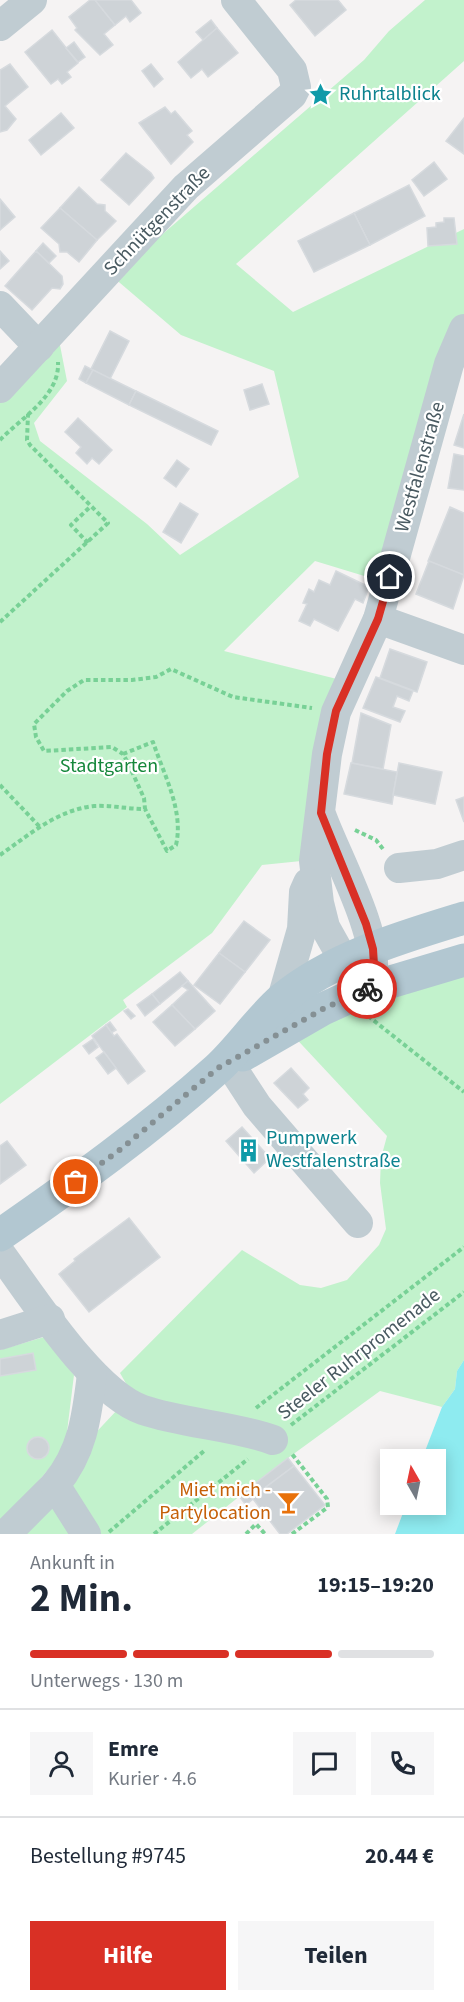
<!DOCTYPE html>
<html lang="de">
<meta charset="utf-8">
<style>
:root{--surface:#fff;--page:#f6f6f7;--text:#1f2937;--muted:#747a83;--line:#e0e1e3;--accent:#d93025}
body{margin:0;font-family:"Source Sans 3",sans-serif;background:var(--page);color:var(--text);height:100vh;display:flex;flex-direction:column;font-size:22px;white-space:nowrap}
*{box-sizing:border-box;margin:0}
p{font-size:20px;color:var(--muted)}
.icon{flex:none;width:33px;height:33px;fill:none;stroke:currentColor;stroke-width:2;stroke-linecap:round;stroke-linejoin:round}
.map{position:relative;height:1534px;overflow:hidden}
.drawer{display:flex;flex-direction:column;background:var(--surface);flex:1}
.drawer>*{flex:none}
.needle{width:39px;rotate:351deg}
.controls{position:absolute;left:380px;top:1449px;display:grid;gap:12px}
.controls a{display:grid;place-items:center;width:66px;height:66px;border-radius:0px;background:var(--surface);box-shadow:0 3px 15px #0003;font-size:30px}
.pin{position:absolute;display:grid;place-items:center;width:51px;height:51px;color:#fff;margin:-26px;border:3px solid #fff;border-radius:50%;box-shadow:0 2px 6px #0007}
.courier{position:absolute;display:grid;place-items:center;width:60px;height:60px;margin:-30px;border:4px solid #d93025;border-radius:50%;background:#fff;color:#222;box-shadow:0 2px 8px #0007}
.summary em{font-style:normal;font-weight:700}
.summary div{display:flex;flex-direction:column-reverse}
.summary{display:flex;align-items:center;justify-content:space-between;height:102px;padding:0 30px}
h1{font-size:39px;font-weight:700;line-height:45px}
.bar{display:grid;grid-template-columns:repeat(4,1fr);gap:9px 6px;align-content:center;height:72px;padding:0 30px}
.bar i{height:8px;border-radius:4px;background:var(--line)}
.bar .on{background:var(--accent)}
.bar p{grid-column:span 4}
.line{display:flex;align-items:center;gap:15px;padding:0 30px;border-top:2px solid var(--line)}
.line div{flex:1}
.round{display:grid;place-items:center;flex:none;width:63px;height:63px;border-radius:0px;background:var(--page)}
.button{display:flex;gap:12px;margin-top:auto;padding:12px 30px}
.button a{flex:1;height:69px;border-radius:0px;background:var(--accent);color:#fff;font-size:24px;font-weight:700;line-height:69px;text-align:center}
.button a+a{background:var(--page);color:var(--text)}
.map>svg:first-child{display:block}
</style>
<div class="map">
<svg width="464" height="1534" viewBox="0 0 464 1534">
<rect width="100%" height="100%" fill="#f5f3f3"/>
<g fill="#c2f2cc">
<polygon points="425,0 464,0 464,61 236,264 293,312 464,229 464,319 384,582 315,561 224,651 345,681 311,860 262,865 212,933 123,1000 127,1007 0,1104 0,394 58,335 67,381 34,423 40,441 147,524 180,555 299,477 274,371 181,335 113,277 364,60 389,31"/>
<polygon points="464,963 464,1360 457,1371 455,1389 442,1407 380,1391 288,1458 192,1534 1,1534 132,1394 120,1373 242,1250 300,1285 321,1288 347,1280 379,1245 386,1229 380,1183 381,1158 387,1136 289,1031"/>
<polygon points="44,1337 74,1375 66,1440 55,1462 0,1525 0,1350"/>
</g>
<polygon fill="#8eebf0" points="464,1360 464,1534 395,1534 406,1505 435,1504 435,1460 422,1459 442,1407 455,1389 457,1371"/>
<g fill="#ced3d7" stroke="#d6dade" stroke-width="1.5">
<polygon points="90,0 95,0 115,25 104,34 113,45 100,55 75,30 77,28 69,17"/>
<polygon points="95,0 131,0 141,13 130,22 126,16 115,25"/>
<polygon points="296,0 338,0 346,10 315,36 290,5"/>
<polygon points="211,20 217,28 203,40 196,32"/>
<polygon points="217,28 238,53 208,77 202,69 191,78 178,62"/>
<polygon points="52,30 78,63 67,72 71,77 62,84 58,79 51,84 25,52"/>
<polygon points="74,42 85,57 78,62 66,48"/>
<polygon points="10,64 28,87 5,106 16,119 7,130 0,132 0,70"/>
<polygon points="151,64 163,79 154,87 142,71"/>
<polygon points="165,107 171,114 175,111 192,131 187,135 193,142 171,164 139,123"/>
<polygon points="61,113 74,128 41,155 29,140"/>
<polygon points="464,118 464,154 446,141"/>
<polygon points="126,153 151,173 154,178 129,205 101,180"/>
<polygon points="434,162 447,179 424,196 412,180"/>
<polygon points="409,185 425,216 370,245 354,213"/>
<polygon points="79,187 97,204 105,205 105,211 116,221 97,240 60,208"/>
<polygon points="0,199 15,217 0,230"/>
<polygon points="60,208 97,240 79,262 67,252 60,252 59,244 41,228"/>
<polygon points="354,213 370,245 314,272 298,241"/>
<polygon points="444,218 454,218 457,244 428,246 427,228 436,227 436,223 444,222"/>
<polygon points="43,243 56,256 49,263 36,251"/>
<polygon points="0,251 9,261 0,269"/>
<polygon points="36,251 62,276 63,284 60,289 52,288 32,310 5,286"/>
<polygon points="110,331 129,341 110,379 91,369"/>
<polygon points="85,366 93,370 86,383 79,379"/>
<polygon points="93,370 136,391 129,405 86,383"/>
<polygon points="262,384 269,404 250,410 244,390"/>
<polygon points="136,391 218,431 211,445 129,405"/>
<polygon points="464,414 464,448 454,445"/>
<polygon points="78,418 112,450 99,464 92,458 87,464 76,453 81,447 65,432"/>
<polygon points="454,454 464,456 464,490 448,488"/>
<polygon points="177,460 189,469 176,487 164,478"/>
<polygon points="180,503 198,514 181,543 163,532"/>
<polygon points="450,507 464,513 464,575 428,561"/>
<polygon points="429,561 464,575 453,609 416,594"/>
<polygon points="336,571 369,587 363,603 355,599 338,631 314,619 310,626 299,621 307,604 303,603 309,589 314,592 319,580 330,585"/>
<polygon points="390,649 427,662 417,692 380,678"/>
<polygon points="376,677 413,691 409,701 397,696 393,707 405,711 400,722 363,708"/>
<polygon points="361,713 391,725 383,769 352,763"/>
<polygon points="351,763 397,772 392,804 344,794"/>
<polygon points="399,763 442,772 435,804 393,795"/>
<polygon points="464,797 464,822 456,800"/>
<polygon points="244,921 270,940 245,972 219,953"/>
<polygon points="219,953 245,972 220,1004 194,985"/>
<polygon points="180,972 188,981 160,1004 152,994"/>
<polygon points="188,981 215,1011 195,1029 172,1005 188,990 182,986"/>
<polygon points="152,994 160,1004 145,1016 137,1005"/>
<polygon points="172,1005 195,1029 175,1046 153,1022"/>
<polygon points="128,1009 135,1016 131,1019 124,1011"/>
<polygon points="110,1022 116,1030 111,1033 106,1025"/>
<polygon points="106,1025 114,1036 117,1034 145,1071 128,1084 92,1036"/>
<polygon points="93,1039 98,1047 89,1054 83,1046"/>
<polygon points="104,1052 116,1068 108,1074 96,1058"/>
<polygon points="291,1068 309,1088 303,1094 308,1100 298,1108 274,1083"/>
<polygon points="242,1127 270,1158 254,1173 226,1141"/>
<polygon points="7,1141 26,1165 0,1184 0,1146"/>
<polygon points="129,1218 160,1257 89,1312 59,1274 75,1261 74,1259"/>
<polygon points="33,1353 36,1370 0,1376 0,1359"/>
<circle cx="38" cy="1448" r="11"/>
<polygon points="288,1458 294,1466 254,1496 249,1488"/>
<polygon points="294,1466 325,1505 287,1534 280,1534 253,1499 246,1505 239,1496 249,1488 254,1496"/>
</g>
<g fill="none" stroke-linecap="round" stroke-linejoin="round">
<g stroke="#78d196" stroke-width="4" stroke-dasharray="4.5 3" stroke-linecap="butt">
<path d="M0,440C21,418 60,396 58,362"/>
<polyline points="88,543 71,525 91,506"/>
<polyline points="0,622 108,523 30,445 27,440 28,414"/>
<path d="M123,754L153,742C164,775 184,811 176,845L167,851L145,809"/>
<polyline points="0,785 40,827"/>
<polyline points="355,830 376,840 383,849"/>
<path d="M0,855C29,835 57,810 94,806C111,805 127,809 145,809L144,798L128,763L123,754L112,747L44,751L36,737L34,724L67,691L84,680H132L156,677L171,669L233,697L312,708"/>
<polyline points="368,1016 464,1092"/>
<polyline points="256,1408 464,1247"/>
<polyline points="291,1425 464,1292"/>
<polyline points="109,1532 204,1451"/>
<polyline points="154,1534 248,1459"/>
<polyline points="246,1534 256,1524 265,1534"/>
<polyline points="292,1534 328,1507 327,1499 292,1454"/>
</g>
<g stroke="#c0ccd2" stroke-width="30">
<polyline points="0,26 32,0"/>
<polyline points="0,306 39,347"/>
<polyline points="0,388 186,187 292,95 296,87 292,70 236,0"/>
<polyline points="378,619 464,650"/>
<path d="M322,817C335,853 381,938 372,972"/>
<polyline points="399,868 437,864 464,855"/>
<polyline points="367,989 344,961 325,927 319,903 314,861 327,754 336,712 378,619 449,364 464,329"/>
<polyline points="282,999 302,929 304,892 308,883"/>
<polyline points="229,1063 257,1106 358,1223"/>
<path d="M0,1253C32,1296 93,1393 143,1410C185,1424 231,1425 273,1440"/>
<polyline points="0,1335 50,1319"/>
<polyline points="6,1534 55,1485"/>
<path d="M86,1534L55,1485C83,1452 87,1415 92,1374"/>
</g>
<g stroke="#b2c7d1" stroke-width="33">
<polyline points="243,1055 323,1009 367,989 464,960"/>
<path d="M0,1235C75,1183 149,1130 217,1069C240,1048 258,1020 282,999C333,957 402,937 464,918"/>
</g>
</g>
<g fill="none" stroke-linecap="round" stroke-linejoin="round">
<polyline stroke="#859094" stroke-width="6" stroke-dasharray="0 10.8" points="76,1182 121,1149 218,1068 323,1009 367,989"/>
<polyline stroke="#d93025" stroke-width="8" points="367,989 374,965 373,949 366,924 321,813 327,754 336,711 378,619 390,577"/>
</g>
<defs>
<symbol id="sight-bare" viewBox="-9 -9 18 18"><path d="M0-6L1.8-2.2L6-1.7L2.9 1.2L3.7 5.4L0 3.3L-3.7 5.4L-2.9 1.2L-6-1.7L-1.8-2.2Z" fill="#0f9aa8" stroke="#fff" stroke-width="2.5" paint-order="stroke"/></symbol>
<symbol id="building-bare" viewBox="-9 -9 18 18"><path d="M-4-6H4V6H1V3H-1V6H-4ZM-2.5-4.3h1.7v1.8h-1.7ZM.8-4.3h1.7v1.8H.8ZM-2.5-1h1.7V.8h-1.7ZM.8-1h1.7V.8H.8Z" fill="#0f9aa8" stroke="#fff" stroke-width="2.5" paint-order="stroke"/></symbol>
<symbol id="bar-bare" viewBox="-9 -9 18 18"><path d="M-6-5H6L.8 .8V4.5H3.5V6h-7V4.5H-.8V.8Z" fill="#e8710a" stroke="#fff" stroke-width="2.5" paint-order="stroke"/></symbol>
</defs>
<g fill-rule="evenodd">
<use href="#sight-bare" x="304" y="78" width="33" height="33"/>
<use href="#building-bare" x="232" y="1134" width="33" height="33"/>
<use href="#bar-bare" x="272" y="1486" width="33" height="33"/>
</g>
<g text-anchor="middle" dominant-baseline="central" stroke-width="4.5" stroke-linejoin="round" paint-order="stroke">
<g font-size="20" fill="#0d838f" stroke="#fff" text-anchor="start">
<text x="339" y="94">Ruhrtalblick</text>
<text x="266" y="1138">Pumpwerk<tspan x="266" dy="23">Westfalenstraße</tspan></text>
</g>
<g font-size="20" fill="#495a61" stroke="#fff">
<text transform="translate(157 221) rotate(-46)">Schnütgenstraße</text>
<text transform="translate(420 467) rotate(-74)">Westfalenstraße</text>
<text transform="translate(359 1354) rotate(-38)">Steeler Ruhrpromenade</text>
</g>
<g font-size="20" fill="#15873b" stroke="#fff">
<text x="109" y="766">Stadtgarten</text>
</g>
<g font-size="20" fill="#c56008" stroke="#fff" text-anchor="end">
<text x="271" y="1490">Miet mich -<tspan x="271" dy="23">Partylocation</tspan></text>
</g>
</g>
</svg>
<div class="controls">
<a><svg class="needle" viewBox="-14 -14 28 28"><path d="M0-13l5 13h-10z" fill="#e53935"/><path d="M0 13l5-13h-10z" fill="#747a83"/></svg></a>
</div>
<div class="pin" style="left:76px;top:1182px;background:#ea580c"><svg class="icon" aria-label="bag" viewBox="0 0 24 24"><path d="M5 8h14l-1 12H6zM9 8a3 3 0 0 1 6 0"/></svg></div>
<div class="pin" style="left:390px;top:577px;background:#1f2937"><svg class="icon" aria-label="home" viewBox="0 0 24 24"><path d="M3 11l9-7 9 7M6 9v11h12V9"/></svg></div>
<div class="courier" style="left:367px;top:989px"><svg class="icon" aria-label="bike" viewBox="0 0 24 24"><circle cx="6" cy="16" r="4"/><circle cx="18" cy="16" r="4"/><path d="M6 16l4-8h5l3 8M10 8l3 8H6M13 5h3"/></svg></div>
</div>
<section class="drawer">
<div class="summary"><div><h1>2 Min.</h1><p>Ankunft in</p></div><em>19:15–19:20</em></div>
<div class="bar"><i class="on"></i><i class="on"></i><i class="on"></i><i></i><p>Unterwegs · 130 m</p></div>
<div class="line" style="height:108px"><a class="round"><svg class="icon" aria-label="person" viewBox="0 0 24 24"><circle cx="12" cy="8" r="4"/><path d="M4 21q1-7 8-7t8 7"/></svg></a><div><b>Emre</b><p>Kurier · 4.6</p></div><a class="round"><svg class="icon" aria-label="chat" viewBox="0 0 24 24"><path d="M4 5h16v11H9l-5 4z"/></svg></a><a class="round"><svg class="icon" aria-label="phone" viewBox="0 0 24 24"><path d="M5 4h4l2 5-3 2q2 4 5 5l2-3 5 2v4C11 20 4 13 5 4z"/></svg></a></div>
<div class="line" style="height:78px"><div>Bestellung #9745</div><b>20.44 €</b></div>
<div class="button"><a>Hilfe</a><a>Teilen</a></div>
</section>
